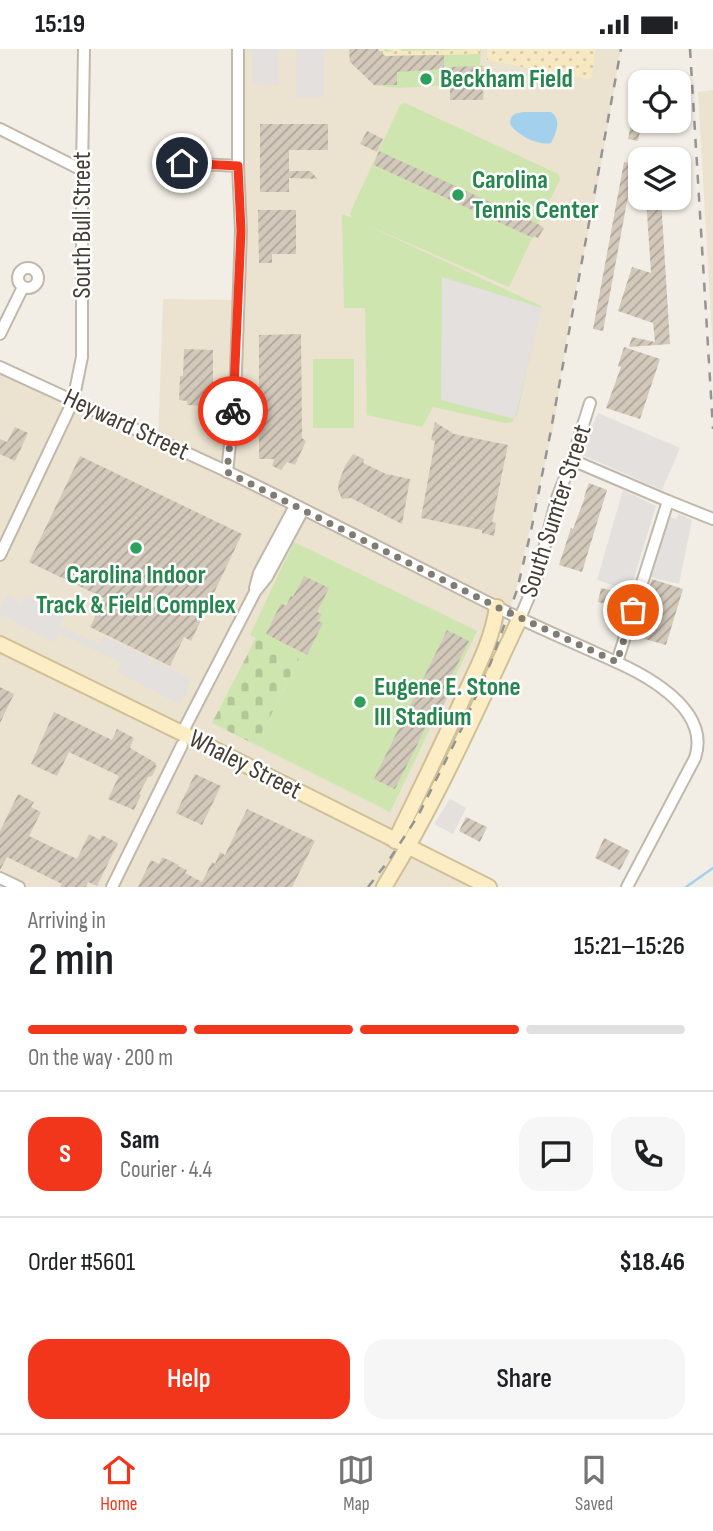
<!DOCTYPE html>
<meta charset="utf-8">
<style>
:root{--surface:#fff;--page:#f6f6f6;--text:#202124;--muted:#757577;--line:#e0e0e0;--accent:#f2361c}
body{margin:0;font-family:"Sofia Sans Condensed",sans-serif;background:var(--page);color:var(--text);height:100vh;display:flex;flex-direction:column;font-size:26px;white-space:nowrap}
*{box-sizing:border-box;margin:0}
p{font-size:23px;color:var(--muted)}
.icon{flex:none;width:38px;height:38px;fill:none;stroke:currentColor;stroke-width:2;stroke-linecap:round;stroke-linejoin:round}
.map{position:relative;height:838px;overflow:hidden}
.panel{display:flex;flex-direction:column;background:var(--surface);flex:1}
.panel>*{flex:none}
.controls{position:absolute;left:628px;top:21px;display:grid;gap:14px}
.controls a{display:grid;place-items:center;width:63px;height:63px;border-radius:14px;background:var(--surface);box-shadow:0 2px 5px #0004;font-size:35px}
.pin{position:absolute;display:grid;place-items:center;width:60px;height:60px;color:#fff;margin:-30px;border:4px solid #fff;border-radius:50%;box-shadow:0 2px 7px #0007}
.courier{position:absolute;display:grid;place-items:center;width:70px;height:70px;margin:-35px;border:5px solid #f2361c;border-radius:50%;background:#fff;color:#222;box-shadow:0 2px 9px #0007}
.headline em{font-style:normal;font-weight:600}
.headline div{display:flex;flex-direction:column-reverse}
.headline{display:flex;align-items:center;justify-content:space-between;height:119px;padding:0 28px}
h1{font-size:46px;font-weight:600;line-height:52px}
.bar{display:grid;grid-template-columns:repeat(4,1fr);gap:10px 7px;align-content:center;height:84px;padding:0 28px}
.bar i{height:9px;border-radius:5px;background:var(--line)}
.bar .active{background:var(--accent)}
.bar p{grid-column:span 4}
.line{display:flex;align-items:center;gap:18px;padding:0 28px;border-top:2px solid var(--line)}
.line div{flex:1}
.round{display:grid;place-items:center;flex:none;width:74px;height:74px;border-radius:21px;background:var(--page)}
.action{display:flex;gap:14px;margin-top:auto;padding:14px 28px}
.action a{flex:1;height:80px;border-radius:21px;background:var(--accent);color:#fff;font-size:28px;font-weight:600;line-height:80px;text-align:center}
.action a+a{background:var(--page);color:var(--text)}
.status{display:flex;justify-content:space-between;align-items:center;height:49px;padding:0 35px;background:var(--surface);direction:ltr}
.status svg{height:19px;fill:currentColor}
.tabs{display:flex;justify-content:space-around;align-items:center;height:98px;border-top:2px solid var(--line);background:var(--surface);font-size:19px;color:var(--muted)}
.tabs a{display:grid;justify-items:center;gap:4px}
.tabs .active{color:var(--accent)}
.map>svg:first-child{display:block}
</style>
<div class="status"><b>15:19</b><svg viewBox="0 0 49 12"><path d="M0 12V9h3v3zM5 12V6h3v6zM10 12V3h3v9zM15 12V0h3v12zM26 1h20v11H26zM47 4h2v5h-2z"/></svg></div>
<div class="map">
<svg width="713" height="838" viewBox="0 0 713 838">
<defs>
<pattern id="sand-dots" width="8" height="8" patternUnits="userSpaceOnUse" patternTransform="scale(1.75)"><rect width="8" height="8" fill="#f6e9c1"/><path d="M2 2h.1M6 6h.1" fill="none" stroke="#d4c9a6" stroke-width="1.8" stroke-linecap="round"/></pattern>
<pattern id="cemetery-stones" width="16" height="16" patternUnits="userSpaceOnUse" patternTransform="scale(1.75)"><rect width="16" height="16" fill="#cee5af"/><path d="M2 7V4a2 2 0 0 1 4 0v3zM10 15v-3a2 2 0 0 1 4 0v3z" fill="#b2c697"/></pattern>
<pattern id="building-hatch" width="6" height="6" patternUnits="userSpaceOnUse" patternTransform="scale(1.75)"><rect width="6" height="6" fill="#d3c9bb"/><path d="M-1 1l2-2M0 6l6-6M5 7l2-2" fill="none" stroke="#ada599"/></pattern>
</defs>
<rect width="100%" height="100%" fill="#f2eee5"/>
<g fill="#ebe2cf">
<polygon points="240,0 621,0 594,156 570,268 554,375 515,545 486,619 425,753 404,797 484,838 0,838 0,314 158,393 163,250 238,251"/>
<polygon points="713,41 713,302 698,43"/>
</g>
<g fill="#cee5af">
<polygon points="349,0 481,0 480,16 484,17 484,50 452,50 451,36 397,39 374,36 363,24 350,13"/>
<polygon points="405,54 558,125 560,130 509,238 360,173 541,257 517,366 512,373 505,374 433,358 422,378 367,366 365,259 344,259 342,165 352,169 350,164 400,56"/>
<rect x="313" y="310" width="41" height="69"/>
<polygon points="294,493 477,582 390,763 256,696 299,611 250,586"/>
</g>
<g fill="url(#sand-dots)">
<polygon points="378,0 383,0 386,3 393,2 387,0 400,0 402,2 480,0 480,5 385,7"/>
<polygon points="487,0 596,0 591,31 487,11"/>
</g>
<polygon fill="url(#cemetery-stones)" points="256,589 299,610 256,696 212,674"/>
<g fill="#e3e0dd">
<polygon points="252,0 279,0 279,36 252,35"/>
<polygon points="297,0 324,0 324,48 296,49"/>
<polygon points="442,228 542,259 515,370 441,351"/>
<polygon points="598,364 680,399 662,441 580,405"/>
<polygon points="623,441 656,457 630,542 597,531"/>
<polygon points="679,465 692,471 679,535 649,528 668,467 676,470"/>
<polygon points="7,546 21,554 26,546 65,567 60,575 61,577 99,595 104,587 150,609 147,614 151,616 154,611 191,630 187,638 188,641 186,646 184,647 179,655 118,623 122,614 61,585 58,585 54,593 0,565 0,561"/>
<polygon points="450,750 466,759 453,785 434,775"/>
</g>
<path fill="#a3d1ed" d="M524,63H551C562,71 556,84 551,94C538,97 517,86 510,75C510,65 516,64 524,63Z"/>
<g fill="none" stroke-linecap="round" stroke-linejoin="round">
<polyline stroke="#a3d1ed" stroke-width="2.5" points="686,838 713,819"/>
</g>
<g fill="url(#building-hatch)">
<polygon points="349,0 378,0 385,7 444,6 444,20 397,23 397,36 374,36 350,13"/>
<polygon points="482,17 483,51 450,51 450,18"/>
<polygon points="636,48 640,48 640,72 642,72 638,92 628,90"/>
<polygon points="260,75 328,75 328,101 289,101 289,122 310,122 318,130 289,129 289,143 260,143"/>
<polygon points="367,82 383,90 377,103 360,95"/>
<polygon points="379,102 542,177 541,178 544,179 538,189 534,187 533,189 374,116 374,114"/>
<polygon points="624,113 634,115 603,282 593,280"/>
<polygon points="646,149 661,149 670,295 629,298 632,288 655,293 653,274 618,262 632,218 651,224"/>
<polygon points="258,161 296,161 296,205 272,205 272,214 259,214"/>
<polygon points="301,285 302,389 306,392 295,416 287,413 281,421 272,417 274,410 259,410 259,286"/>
<polygon points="624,298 660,310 640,370 606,359 621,318 618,317"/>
<polygon points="184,300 213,301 213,343 208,343 207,357 187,356 187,352 179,351 180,327 183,327"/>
<polygon points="435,373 454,385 508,396 492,473 496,474 494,487 482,484 482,481 421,469 435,392 431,391"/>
<polygon points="15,378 28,384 15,412 0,405 0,390 7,393"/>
<polygon points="353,405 364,410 363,414 386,425 410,430 402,475 351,449 342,450 338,441 339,432 346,415"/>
<polygon points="80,407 242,485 191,592 184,588 170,617 90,578 104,549 29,513"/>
<polygon points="589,434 607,441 582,523 559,516 571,479 573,480 585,448 584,448"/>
<polygon points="304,527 329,539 317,563 322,565 318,572 323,574 307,606 266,585 281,554 286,557 291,547 293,548"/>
<polygon points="652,530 683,540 666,596 634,587"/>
<polygon points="601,539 623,544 620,558 598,553"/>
<polygon points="447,581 469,592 443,644 448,647 438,668 432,679 427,676 395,740 374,730"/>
<polygon points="0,638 14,645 0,674"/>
<polygon points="54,663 112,691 117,680 134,689 130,699 156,714 155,716 157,717 152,727 148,728 139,745 141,746 134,761 108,750 119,727 69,703 57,727 31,715"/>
<polygon points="195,725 221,737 202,776 176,764"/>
<polygon points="18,745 34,753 31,758 41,763 29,787 77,810 89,785 100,791 102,786 118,794 97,837 88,833 86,838 60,838 62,835 7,808 0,821 0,782"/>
<polygon points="247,760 315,792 292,838 138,838 151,811 159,815 162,808 179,816 178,817 187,821 185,824 202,833 212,813 215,815 220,803 225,806"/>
<polygon points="466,768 487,778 480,793 459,782"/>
<polygon points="604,789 630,802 620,821 595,809"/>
</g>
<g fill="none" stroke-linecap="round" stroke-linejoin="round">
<defs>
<g id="street">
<polyline points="0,80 82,121"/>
<polyline points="182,114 238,117"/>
<circle cx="28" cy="229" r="10"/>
<polyline points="0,285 23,238"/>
<path d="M0,318C75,353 151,387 226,422C315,465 403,511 491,555C525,573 561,588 596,604C619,614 642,624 662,639C685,656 705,679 695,709L627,838"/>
<polyline points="572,411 668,452 713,470"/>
<polyline points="227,423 235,349 241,182 238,117 238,0"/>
<polyline points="0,506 73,352 82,308 82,121 84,0"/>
<polyline points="255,539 259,524 295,457"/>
<polyline points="520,569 536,531 557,449 572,411 590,354"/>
<polyline points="617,613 668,452"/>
<polyline points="182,684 255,543 267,528 303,461"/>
<polyline points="0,829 19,838"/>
<polyline points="112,838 182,696"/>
</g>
<g id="secondary">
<polyline points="0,595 192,689 489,838"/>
<path d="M395,792C419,743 443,694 465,645C479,615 492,591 497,558"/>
<path d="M384,838C437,752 477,660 520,569"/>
</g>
</defs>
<use href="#street" stroke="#c0b8ab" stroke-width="14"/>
<use href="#secondary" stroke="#d1c096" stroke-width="18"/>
<use href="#street" stroke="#fff" stroke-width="10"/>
<use href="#secondary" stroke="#fcedc4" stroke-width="14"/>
<g stroke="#949494" stroke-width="2.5" stroke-dasharray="9 9" stroke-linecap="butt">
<polyline points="690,0 713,380"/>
<polyline points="368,838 389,811 418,767 462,679 491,613 517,541 531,482 550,386 621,0"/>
</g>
</g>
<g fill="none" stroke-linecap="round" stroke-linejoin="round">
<polyline stroke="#817c73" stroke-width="7" stroke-dasharray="0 12.6" points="233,362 227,423 497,558 617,613 633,561"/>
<polyline stroke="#f2361c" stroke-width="9" points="182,114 238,117 241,182 233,362"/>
</g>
<g fill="#2e9e5b" stroke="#fff" stroke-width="2.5">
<circle cx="426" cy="30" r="7"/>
<circle cx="458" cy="146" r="7"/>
<circle cx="136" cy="499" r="7"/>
<circle cx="360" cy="653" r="7"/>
</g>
<g text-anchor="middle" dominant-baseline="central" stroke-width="5" stroke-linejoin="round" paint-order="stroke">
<g font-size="26" font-weight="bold" fill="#27864d" stroke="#fff" text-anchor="start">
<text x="440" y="30">Beckham Field</text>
<text x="472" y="131">Carolina<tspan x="472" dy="30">Tennis Center</tspan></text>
<text x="136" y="526" text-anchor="middle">Carolina Indoor<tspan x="136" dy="30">Track &amp; Field Complex</tspan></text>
<text x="374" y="638">Eugene E. Stone<tspan x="374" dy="30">III Stadium</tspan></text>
</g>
<g font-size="26" fill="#443e35" stroke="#fff">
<text transform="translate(82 176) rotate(-90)">South Bull Street</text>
<text transform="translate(126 376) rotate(25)">Heyward Street</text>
<text transform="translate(556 462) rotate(-72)">South Sumter Street</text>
<text transform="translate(245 716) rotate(27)">Whaley Street</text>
</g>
</g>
</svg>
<div class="controls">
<a><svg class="icon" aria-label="locate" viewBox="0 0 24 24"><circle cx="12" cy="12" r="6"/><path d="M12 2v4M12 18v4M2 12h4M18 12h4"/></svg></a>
<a><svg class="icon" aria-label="layers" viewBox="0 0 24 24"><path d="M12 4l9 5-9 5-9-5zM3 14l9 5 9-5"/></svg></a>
</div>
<div class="pin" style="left:633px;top:561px;background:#ea580c"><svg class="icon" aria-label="bag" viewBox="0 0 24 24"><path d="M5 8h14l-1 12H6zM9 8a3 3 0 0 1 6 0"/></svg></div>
<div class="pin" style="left:182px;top:114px;background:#1f2937"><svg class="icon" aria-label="home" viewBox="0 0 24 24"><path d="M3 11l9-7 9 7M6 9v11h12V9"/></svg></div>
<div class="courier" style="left:233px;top:362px"><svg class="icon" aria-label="bike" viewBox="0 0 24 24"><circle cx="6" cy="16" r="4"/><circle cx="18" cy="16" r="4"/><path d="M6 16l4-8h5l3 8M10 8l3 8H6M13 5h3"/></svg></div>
</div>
<section class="panel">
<div class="headline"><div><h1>2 min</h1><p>Arriving in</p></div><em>15:21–15:26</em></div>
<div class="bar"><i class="active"></i><i class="active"></i><i class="active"></i><i></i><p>On the way · 200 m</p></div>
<div class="line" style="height:126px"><b class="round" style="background:var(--accent);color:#fff">S</b><div><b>Sam</b><p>Courier · 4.4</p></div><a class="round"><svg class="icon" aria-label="chat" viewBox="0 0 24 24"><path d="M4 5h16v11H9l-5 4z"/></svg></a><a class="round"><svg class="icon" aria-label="phone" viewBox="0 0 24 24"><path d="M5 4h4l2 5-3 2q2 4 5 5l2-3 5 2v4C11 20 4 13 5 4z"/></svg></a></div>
<div class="line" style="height:91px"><div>Order #5601</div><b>$18.46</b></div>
<div class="action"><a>Help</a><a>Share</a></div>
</section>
<nav class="tabs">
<a class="active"><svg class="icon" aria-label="home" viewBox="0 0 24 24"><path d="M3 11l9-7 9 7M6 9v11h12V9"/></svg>Home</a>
<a><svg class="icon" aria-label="map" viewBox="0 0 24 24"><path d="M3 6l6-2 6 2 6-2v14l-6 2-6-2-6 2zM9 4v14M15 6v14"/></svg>Map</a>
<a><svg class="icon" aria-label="saved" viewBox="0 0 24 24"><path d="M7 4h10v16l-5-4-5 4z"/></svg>Saved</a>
</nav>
